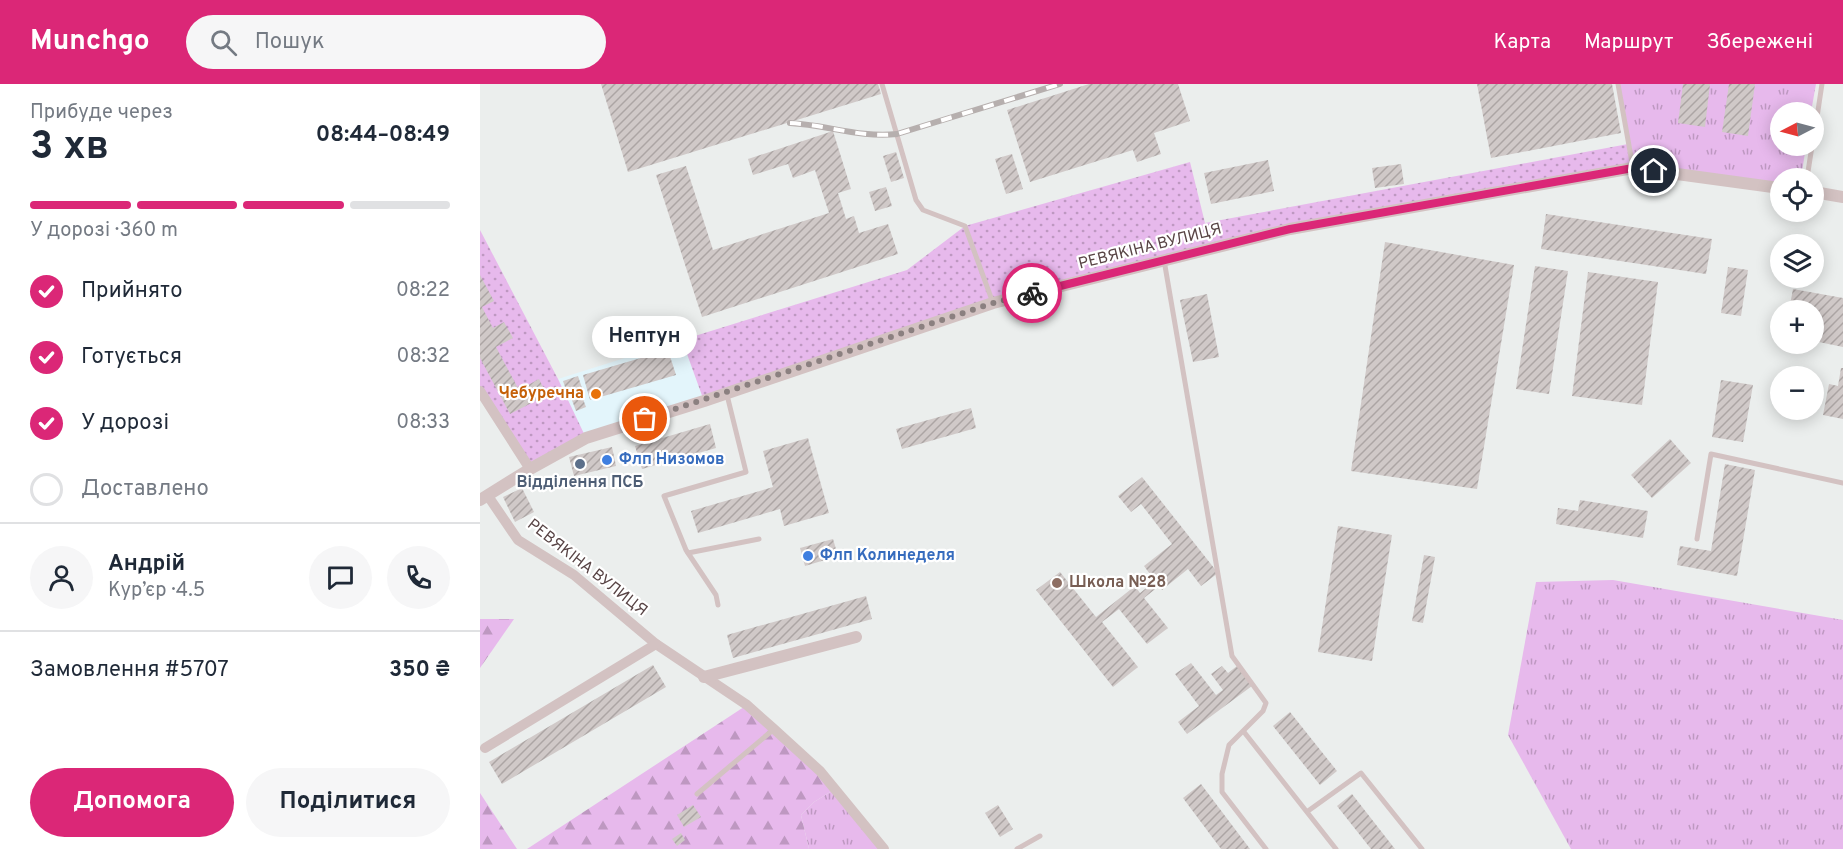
<!DOCTYPE html>
<html lang="uk">
<meta charset="utf-8">
<style>
:root{--surface:#fff;--page:#f6f6f7;--text:#1f2937;--muted:#747a83;--line:#e0e1e3;--accent:#db2777}
body{margin:0;font-family:Overpass,sans-serif;background:var(--page);color:var(--text);height:100vh;display:flex;flex-direction:column;font-size:22px;white-space:nowrap}
*{box-sizing:border-box;margin:0}
p{font-size:20px;color:var(--muted)}
.icon{flex:none;width:33px;height:33px;fill:none;stroke:currentColor;stroke-width:2;stroke-linecap:round;stroke-linejoin:round}
.map{position:relative;flex:1;overflow:hidden}
.drawer{display:flex;flex-direction:column;background:var(--surface);width:480px}
.drawer>*{flex:none}
.needle{width:39px;rotate:264deg}
.buttons{position:absolute;left:1290px;top:18px;display:grid;gap:12px}
.buttons a{display:grid;place-items:center;width:54px;height:54px;border-radius:50%;background:var(--surface);box-shadow:0 3px 15px #0003;font-size:30px}
.pin{position:absolute;display:grid;place-items:center;width:51px;height:51px;color:#fff;margin:-26px;border:3px solid #fff;border-radius:50%;box-shadow:0 2px 6px #0007}
.courier{position:absolute;display:grid;place-items:center;width:60px;height:60px;margin:-30px;border:4px solid #db2777;border-radius:50%;background:#fff;color:#222;box-shadow:0 2px 8px #0007}
.bubble{position:absolute;height:42px;border-radius:21px;background:var(--surface);box-shadow:0 3px 15px #0003;font-size:20px;font-weight:700;line-height:42px;text-align:center}
.headline em{font-style:normal;font-weight:700}
.headline div{display:flex;flex-direction:column-reverse}
.headline{display:flex;align-items:center;justify-content:space-between;height:102px;padding:0 30px}
h1{font-size:39px;font-weight:700;line-height:45px}
.bar{display:grid;grid-template-columns:repeat(4,1fr);gap:9px 6px;align-content:center;height:72px;padding:0 30px}
.bar i{height:8px;border-radius:4px;background:var(--line)}
.bar .on{background:var(--accent)}
.bar p{grid-column:span 4}
.line{display:flex;align-items:center;gap:15px;padding:0 30px;border-top:2px solid var(--line)}
.line div{flex:1}
.round{display:grid;place-items:center;flex:none;width:63px;height:63px;border-radius:32px;background:var(--page)}
ol{padding:0 30px;list-style:none}
li{display:flex;align-items:center;gap:18px;height:66px}
li p{margin-inline-start:auto}
li .icon{padding:6px;border-radius:50%;background:var(--accent);color:#fff;stroke-width:4}
li:last-child{color:var(--muted)}
li i{width:33px;height:33px;border:3px solid var(--line);border-radius:50%}
.cta{display:flex;gap:12px;margin-top:auto;padding:12px 30px}
.cta a{flex:1;height:69px;border-radius:36px;background:var(--accent);color:#fff;font-size:24px;font-weight:700;line-height:69px;text-align:center}
.cta a+a{background:var(--page);color:var(--text)}
header{display:flex;align-items:center;gap:36px;box-sizing:border-box;height:84px;padding:0 30px;background:var(--accent);color:#fff}
header strong{font-size:28px}
nav{display:flex;gap:33px;margin-inline-start:auto;font-size:21px}
.search{width:420px;height:54px;background:var(--page);display:flex;align-items:center;gap:15px;box-sizing:border-box;padding:0 21px;border-radius:33px;color:var(--muted);font-size:22px}
main{display:flex;flex:1;min-height:0}
.map>svg:first-child{display:block}
</style>
<header>
<strong>Munchgo</strong>
<div class="search"><svg class="icon" aria-label="search" viewBox="0 0 24 24"><circle cx="10" cy="10" r="6"/><path d="M15 15l6 6"/></svg>Пошук</div>
<nav><a>Карта</a><a>Маршрут</a><a>Збережені</a></nav>
</header>
<main>
<section class="drawer">
<div class="headline"><div><h1>3 хв</h1><p>Прибуде через</p></div><em>08:44–08:49</em></div>
<div class="bar"><i class="on"></i><i class="on"></i><i class="on"></i><i></i><p>У дорозі · 360 m</p></div>
<ol>
<li><svg class="icon" aria-label="check" viewBox="0 0 24 24"><path d="M5 12l5 5 9-10"/></svg>Прийнято<p>08:22</p></li>
<li><svg class="icon" aria-label="check" viewBox="0 0 24 24"><path d="M5 12l5 5 9-10"/></svg>Готується<p>08:32</p></li>
<li><svg class="icon" aria-label="check" viewBox="0 0 24 24"><path d="M5 12l5 5 9-10"/></svg>У дорозі<p>08:33</p></li>
<li><i></i>Доставлено</li>
</ol>
<div class="line" style="height:108px"><a class="round"><svg class="icon" aria-label="person" viewBox="0 0 24 24"><circle cx="12" cy="8" r="4"/><path d="M4 21q1-7 8-7t8 7"/></svg></a><div><b>Андрій</b><p>Кур’єр · 4.5</p></div><a class="round"><svg class="icon" aria-label="chat" viewBox="0 0 24 24"><path d="M4 5h16v11H9l-5 4z"/></svg></a><a class="round"><svg class="icon" aria-label="phone" viewBox="0 0 24 24"><path d="M5 4h4l2 5-3 2q2 4 5 5l2-3 5 2v4C11 20 4 13 5 4z"/></svg></a></div>
<div class="line" style="height:78px"><div>Замовлення #5707</div><b>350 ₴</b></div>
<div class="cta"><a>Допомога</a><a>Поділитися</a></div>
</section>
<div class="map">
<svg width="1363" height="765" viewBox="0 0 1363 765">
<defs>
<pattern id="grass-tufts" width="24" height="20" patternUnits="userSpaceOnUse" patternTransform="scale(1.5)"><rect width="24" height="20" fill="#e7b9ec"/><path d="M3 7l-1-3M5 7V3M7 7l1-3M15 17l-1-3M17 17v-4M19 17l1-3" fill="none" stroke="#be98c1"/></pattern>
<pattern id="forest-firs" width="22" height="20" patternUnits="userSpaceOnUse" patternTransform="scale(1.5)"><rect width="22" height="20" fill="#e7b9ec"/><path d="M5 1l3.5 6h-7zM16 11l3.5 6h-7z" fill="#be98c1"/></pattern>
<pattern id="park-dots" width="8" height="8" patternUnits="userSpaceOnUse" patternTransform="scale(1.5)"><rect width="8" height="8" fill="#e7b9ec"/><path d="M2 2h.1M6 6h.1" fill="none" stroke="#be98c1" stroke-width="1.8" stroke-linecap="round"/></pattern>
<pattern id="building-hatch" width="6" height="6" patternUnits="userSpaceOnUse" patternTransform="scale(1.5)"><rect width="6" height="6" fill="#d0c9c8"/><path d="M-1 1l2-2M0 6l6-6M5 7l2-2" fill="none" stroke="#aca5a4"/></pattern>
</defs>
<rect width="100%" height="100%" fill="#ebeeed"/>
<polygon fill="#e3f5fb" points="202,256 224,317 106,354 78,295"/>
<g fill="url(#grass-tufts)">
<polygon points="1138,0 1336,0 1331,28 1300,28 1300,62 1326,62 1321,94 1300,94 1300,104 1153,84"/>
<polygon points="1133,496 1363,536 1363,765 1091,765 1028,651 1056,498"/>
<polygon points="355,705 404,765 329,765 321,731 334,718"/>
</g>
<g fill="url(#forest-firs)">
<polygon points="0,535 34,535 0,584"/>
<polygon points="267,621 355,705 334,718 321,731 329,765 47,765"/>
<polygon points="0,709 37,765 0,765"/>
</g>
<g fill="url(#park-dots)">
<polygon points="1148,60 1153,84 810,145 513,219 224,317 202,256 427,186 485,142 710,78 725,139"/>
<polygon points="0,146 78,295 106,354 50,385 0,307"/>
</g>
<g fill="url(#building-hatch)">
<polygon points="121,0 398,0 401,10 148,88"/>
<polygon points="609,0 698,0 710,37 674,49 681,70 657,78 653,66 550,98 527,26"/>
<polygon points="997,0 1132,0 1141,49 1011,74"/>
<polygon points="1203,0 1230,0 1225,43 1198,39"/>
<polygon points="1249,0 1275,0 1268,52 1242,48"/>
<polygon points="353,47 371,105 358,109 366,135 374,132 379,149 408,140 418,170 222,233 176,91 206,82 233,166 349,129 335,86 313,94 308,80 273,91 268,75"/>
<polygon points="416,68 424,94 411,98 403,72"/>
<polygon points="532,70 543,105 526,110 515,75"/>
<polygon points="788,76 794,107 731,120 724,89"/>
<polygon points="921,80 924,100 895,104 892,84"/>
<polygon points="406,103 412,122 395,127 389,108"/>
<polygon points="1066,130 1232,155 1226,190 1061,165"/>
<polygon points="905,158 1034,181 997,405 871,387"/>
<polygon points="1055,182 1088,187 1069,310 1036,305"/>
<polygon points="1248,183 1268,186 1261,232 1241,229"/>
<polygon points="1108,188 1178,198 1162,321 1092,312"/>
<polygon points="0,191 14,217 2,223 13,244 24,238 33,254 16,263 39,306 59,295 67,311 30,330 0,274"/>
<polygon points="1313,205 1363,214 1363,263 1334,257 1334,226 1309,226"/>
<polygon points="727,210 739,273 713,278 700,216"/>
<polygon points="188,266 196,291 110,316 103,291"/>
<polygon points="1361,284 1363,284 1363,335 1343,331 1349,300 1358,302"/>
<polygon points="98,292 102,304 87,309 83,297"/>
<polygon points="1241,296 1273,301 1263,358 1232,353"/>
<polygon points="100,307 106,323 96,327 90,311"/>
<polygon points="491,324 496,344 422,365 416,345"/>
<polygon points="230,340 236,364 162,385 155,362"/>
<polygon points="328,354 349,429 304,442 300,425 218,449 211,427 293,403 283,367"/>
<polygon points="1190,355 1211,379 1172,414 1151,391"/>
<polygon points="132,363 136,382 94,392 89,373"/>
<polygon points="1245,380 1275,386 1257,492 1197,481 1200,462 1231,467"/>
<polygon points="662,393 738,489 721,502 708,485 682,506 679,502 664,514 688,544 667,560 639,525 622,538 658,583 633,603 556,506 580,488 616,533 655,502 660,509 675,497 664,482 692,460 661,420 651,428 638,412"/>
<polygon points="42,404 54,428 35,438 23,413"/>
<polygon points="1100,416 1168,427 1163,454 1076,440 1078,424 1098,427"/>
<polygon points="858,442 912,451 892,577 838,568"/>
<polygon points="353,455 358,472 325,482 320,464"/>
<polygon points="944,471 955,473 943,539 932,537"/>
<polygon points="386,512 392,535 253,574 247,551"/>
<polygon points="711,579 736,611 743,606 731,590 742,582 748,589 757,582 772,602 707,650 698,638 719,622 695,590"/>
<polygon points="173,581 186,603 22,700 9,678"/>
<polygon points="810,628 857,687 840,701 793,642"/>
<polygon points="721,700 770,765 741,765 703,714"/>
<polygon points="872,710 915,765 891,765 857,722"/>
<polygon points="213,721 221,733 204,743 197,731"/>
<polygon points="518,721 533,745 520,753 505,729"/>
<polygon points="201,749 205,756 197,762 192,755"/>
</g>
<g fill="none" stroke-linecap="round" stroke-linejoin="round">
<g stroke="#d3c2c2" stroke-width="5">
<polyline points="402,0 436,116 443,126 485,142 513,219"/>
<polyline points="1138,0 1153,84"/>
<polyline points="1334,53 1342,0"/>
<polyline points="1327,94 1332,62"/>
<polyline points="684,176 752,572 786,619 783,627 749,661 742,690 742,708 786,765"/>
<polyline points="1217,455 1231,370 1363,399"/>
<polyline points="208,469 279,455"/>
<polyline points="238,521 236,511 206,466 184,412 266,388 247,311"/>
<polyline points="764,648 856,765"/>
<polyline points="217,710 294,645"/>
<polyline points="828,727 881,689 942,765"/>
<polyline points="537,765 560,752"/>
</g>
<g stroke="#d3c2c2" stroke-width="10">
<polyline points="0,307 50,385"/>
<polyline points="8,412 38,456 94,491 176,560 267,621 294,645 340,687 404,765"/>
<polyline points="5,664 176,560"/>
</g>
<g stroke="#d3c2c2" stroke-width="12">
<polyline points="1334,108 1363,113"/>
<polyline points="0,416 50,385 106,354 224,317 513,219 810,145 1153,84 1300,104"/>
<polyline points="224,593 376,553"/>
</g>
<defs>
<path id="rail" d="M310,39C347,41 380,54 417,50L580,0"/>
</defs>
<use href="#rail" stroke="#b6afae" stroke-width="6"/>
<use href="#rail" stroke="#fff" stroke-width="4" stroke-dasharray="11" stroke-linecap="butt"/>
</g>
<g fill="none" stroke-linecap="round" stroke-linejoin="round">
<polyline stroke="#8b8080" stroke-width="6" stroke-dasharray="0 10.8" points="165,335 513,219 552,209"/>
<polyline stroke="#db2777" stroke-width="8" points="552,209 810,145 1153,84 1174,87"/>
</g>
<circle fill="#e8710a" stroke="#fff" stroke-width="2" cx="116" cy="310" r="6"/>
<g fill="#3f7fe0" stroke="#fff" stroke-width="2">
<circle cx="127" cy="376" r="6"/>
<circle cx="328" cy="472" r="6"/>
</g>
<circle fill="#5c6f8a" stroke="#fff" stroke-width="2" cx="100" cy="380" r="6"/>
<circle fill="#8d6e63" stroke="#fff" stroke-width="2" cx="577" cy="499" r="6"/>
<g text-anchor="middle" dominant-baseline="central" stroke-width="4.5" stroke-linejoin="round" paint-order="stroke">
<g font-size="16" fill="#584445" stroke="#fff">
<text transform="translate(670 163) rotate(-14)">РЕВЯКІНА ВУЛИЦЯ</text>
<text transform="translate(107 484) rotate(38)">РЕВЯКІНА ВУЛИЦЯ</text>
</g>
<g font-size="16" font-weight="bold" fill="#c56008" stroke="#fff" text-anchor="end">
<text x="104" y="310">Чебуречна</text>
</g>
<g font-size="16" font-weight="bold" fill="#366cbe" stroke="#fff" text-anchor="start">
<text x="139" y="376">Флп Низомов</text>
<text x="340" y="472">Флп Колинеделя</text>
</g>
<g font-size="16" font-weight="bold" fill="#4e5e75" stroke="#fff">
<text x="100" y="399">Відділення ПСБ</text>
</g>
<g font-size="16" font-weight="bold" fill="#785e54" stroke="#fff" text-anchor="start">
<text x="589" y="499">Школа №28</text>
</g>
</g>
</svg>
<div class="buttons">
<a><svg class="needle" viewBox="-14 -14 28 28"><path d="M0-13l5 13h-10z" fill="#e53935"/><path d="M0 13l5-13h-10z" fill="#747a83"/></svg></a>
<a><svg class="icon" aria-label="locate" viewBox="0 0 24 24"><circle cx="12" cy="12" r="6"/><path d="M12 2v4M12 18v4M2 12h4M18 12h4"/></svg></a>
<a><svg class="icon" aria-label="layers" viewBox="0 0 24 24"><path d="M12 4l9 5-9 5-9-5zM3 14l9 5 9-5"/></svg></a>
<a>+</a>
<a>−</a>
</div>
<div class="pin" style="left:165px;top:335px;background:#ea580c"><svg class="icon" aria-label="bag" viewBox="0 0 24 24"><path d="M5 8h14l-1 12H6zM9 8a3 3 0 0 1 6 0"/></svg></div>
<div class="pin" style="left:1174px;top:87px;background:#1f2937"><svg class="icon" aria-label="home" viewBox="0 0 24 24"><path d="M3 11l9-7 9 7M6 9v11h12V9"/></svg></div>
<div class="courier" style="left:552px;top:209px"><svg class="icon" aria-label="bike" viewBox="0 0 24 24"><circle cx="6" cy="16" r="4"/><circle cx="18" cy="16" r="4"/><path d="M6 16l4-8h5l3 8M10 8l3 8H6M13 5h3"/></svg></div>
<div class="bubble" style="left:112px;top:232px;width:105px">Нептун</div>
</div>
</main>
